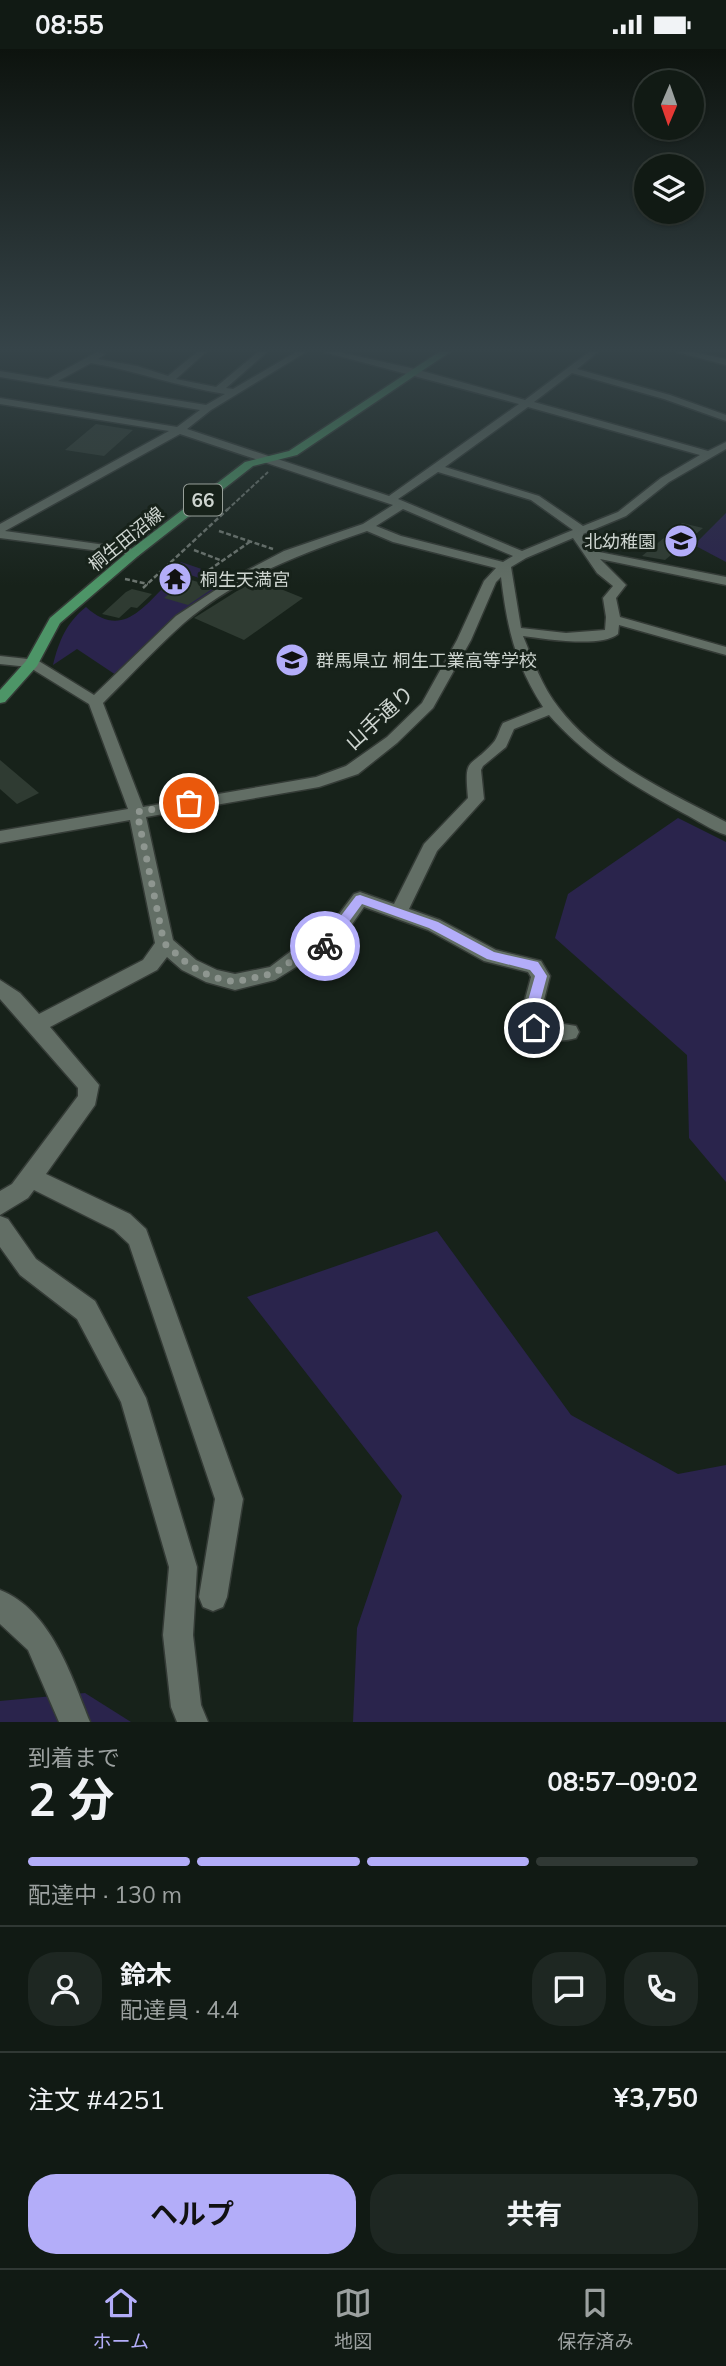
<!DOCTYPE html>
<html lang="ja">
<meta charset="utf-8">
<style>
:root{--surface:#111a14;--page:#1e2722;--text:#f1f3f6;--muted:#9ca1a0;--line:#303834;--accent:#b3adf9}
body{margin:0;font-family:Mulish,"Noto Sans JP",sans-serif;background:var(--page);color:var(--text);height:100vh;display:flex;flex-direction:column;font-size:26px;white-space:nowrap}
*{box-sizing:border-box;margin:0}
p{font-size:23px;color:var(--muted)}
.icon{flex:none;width:38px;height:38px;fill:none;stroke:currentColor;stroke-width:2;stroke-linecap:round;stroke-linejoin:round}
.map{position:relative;height:1673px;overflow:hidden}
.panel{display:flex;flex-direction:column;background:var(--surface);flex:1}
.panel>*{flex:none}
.needle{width:46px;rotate:182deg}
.controls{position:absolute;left:634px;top:21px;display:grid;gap:14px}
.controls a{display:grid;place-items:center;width:70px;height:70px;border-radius:50%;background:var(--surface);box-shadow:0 2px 5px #0004,0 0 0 2px var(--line);font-size:35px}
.pin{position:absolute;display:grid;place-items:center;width:60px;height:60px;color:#fff;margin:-30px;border:4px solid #fff;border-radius:50%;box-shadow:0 2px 7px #0007}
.courier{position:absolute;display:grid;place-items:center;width:70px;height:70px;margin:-35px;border:5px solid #b3adf9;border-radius:50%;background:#fff;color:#222;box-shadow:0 2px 9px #0007}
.summary em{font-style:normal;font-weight:700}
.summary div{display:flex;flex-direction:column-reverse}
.summary{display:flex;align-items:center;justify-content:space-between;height:119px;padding:0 28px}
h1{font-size:46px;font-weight:700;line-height:52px}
.bar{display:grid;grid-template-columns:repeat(4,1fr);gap:10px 7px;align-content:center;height:84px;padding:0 28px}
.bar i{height:9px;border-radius:5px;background:var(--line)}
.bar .on{background:var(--accent)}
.bar p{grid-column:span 4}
.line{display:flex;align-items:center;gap:18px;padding:0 28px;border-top:2px solid var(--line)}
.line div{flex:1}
.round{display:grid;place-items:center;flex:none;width:74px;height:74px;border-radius:28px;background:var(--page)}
.cta{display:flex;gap:14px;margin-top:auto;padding:14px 28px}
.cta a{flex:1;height:80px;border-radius:28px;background:var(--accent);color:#111;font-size:28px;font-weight:700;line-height:80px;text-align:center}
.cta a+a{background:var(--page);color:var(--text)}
.status{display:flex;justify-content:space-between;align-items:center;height:49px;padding:0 35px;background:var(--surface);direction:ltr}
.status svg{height:19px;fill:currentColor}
.dock{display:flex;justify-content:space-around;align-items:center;height:98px;border-top:2px solid var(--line);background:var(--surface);font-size:19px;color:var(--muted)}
.dock a{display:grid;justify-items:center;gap:4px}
.dock .on{color:var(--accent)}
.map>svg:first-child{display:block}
</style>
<div class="status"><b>08:55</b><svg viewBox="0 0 49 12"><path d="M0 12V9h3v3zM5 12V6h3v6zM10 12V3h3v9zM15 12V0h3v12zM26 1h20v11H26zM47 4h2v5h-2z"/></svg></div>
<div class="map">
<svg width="726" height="1673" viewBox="0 0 726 1673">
<rect width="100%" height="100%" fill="#17221a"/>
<g fill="#2a244c">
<polygon points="726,464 726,513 694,496"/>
<path d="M181,513L234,531L116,626L77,600L53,616C59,592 66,574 86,558C118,587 138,565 162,540L193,548L209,537L210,533L174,520Z"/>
<polygon points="678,769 726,793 726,1133 689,1089 687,1006 555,889 568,845"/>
<polygon points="437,1182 571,1366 678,1425 726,1416 726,1673 353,1673 357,1579 402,1447 247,1248"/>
<polygon points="85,1644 131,1673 0,1673 0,1652"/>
</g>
<g fill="#2f3b32">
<polygon points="96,375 133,381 104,407 65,401"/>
<polygon points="682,474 703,479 665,511 642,507"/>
<polygon points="188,530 215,538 188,556 164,549"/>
<polygon points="256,530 303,549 244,591 194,569"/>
<polygon points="132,540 152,545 137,559 131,558 119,569 102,565 126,543"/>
<polygon points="0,711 39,744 17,755 0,740"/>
</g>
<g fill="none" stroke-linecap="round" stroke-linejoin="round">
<defs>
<g id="minor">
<path d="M97,303L105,305L98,310L137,317L168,327L197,303H206L176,330L216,338L258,303H267L226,339L233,340L296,303H306L211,361L187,380L389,447L519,355L324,303H339L415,320L525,351L589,303H598L577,320L670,346L726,366V372L664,350L572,324L534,353L708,402L726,393V400L669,433L626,467L583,485L594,502L726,528V536L600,510L626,536L616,549L620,568L726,598V606L619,576L618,585C601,599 545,590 523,587C533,611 542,638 559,659C601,713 667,742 726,773V786C711,781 697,771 683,764C633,737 587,709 549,666L514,680L506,698L483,717L481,721L484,750L437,802L409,860L440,871L496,901L541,912L550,927L539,971L576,977L579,983L576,989C558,995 528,990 519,973L531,928L528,923L484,912L428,881L364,858L334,901L304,913L275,931L235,941L206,933L182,921L167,908L157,921L50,978L99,1036L95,1056L46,1125L130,1165L146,1180L243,1450L227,1548L223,1558L213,1562L203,1558L199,1548L215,1450L129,1195L114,1181L34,1141L28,1149L0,1166V1142L12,1135L78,1047V1039L0,950V931L20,944L39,965L143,911L155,894L130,771L0,794V782L128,760L89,655L29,618L0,615V607L37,611L94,646L176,567L240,525L284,502L363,475L393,456L180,385L5,482L134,500L140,504L138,507L0,489V475L169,382L0,355V349L177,378L200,361L0,328V322L48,330ZM91,314C137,322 179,338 225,345L206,356L58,332ZM528,358L700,406L661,429L618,463L583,477L539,447L445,418ZM438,423L531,451L573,481L522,502L398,450ZM403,460L513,507L503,513L401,487L376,477ZM367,482L393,493L496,519L484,532L457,591L422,654L387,688L346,717L316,728L143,758L103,654C130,627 156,599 184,574C236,529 302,504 367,482ZM573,489L597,524L613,537L603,549L606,568L605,581L566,584L521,579L511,518L526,509ZM501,528C507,578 515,615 543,658L503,674C499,680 498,689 493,694C469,721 464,706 468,749L424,795L394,855L360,843L354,845L320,891L290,903L270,918L235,925L217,921L196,911L173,891L146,768L319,738L358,725L397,694L433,659L471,591L496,533Z"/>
<polygon points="677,303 693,303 726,310 726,316"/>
<polygon points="0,1167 8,1170 36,1210 95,1252 146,1349 197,1518 193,1586 201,1656 208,1673 177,1673 171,1658 163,1586 169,1518 121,1353 77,1270 20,1226 0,1198"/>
<path d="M0,1541C51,1561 71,1626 90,1673H59L28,1601L0,1575Z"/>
</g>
<polygon id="major" points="439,303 450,303 297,406 253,417 138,507 60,574 37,617 5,653 0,654 0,641 26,612 50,569 130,501 245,413 289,402"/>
</defs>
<use href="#minor" stroke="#343b36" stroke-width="3"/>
<use href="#major" stroke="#343b36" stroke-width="3"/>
<polyline stroke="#6c756f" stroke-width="2" stroke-dasharray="4.5 2" stroke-linecap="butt" points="227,461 268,423"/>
<g stroke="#6c756f" stroke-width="2.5" stroke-dasharray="5 2.5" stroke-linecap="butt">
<polyline points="219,482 273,500"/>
<polyline points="194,501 220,511"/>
<polyline points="209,521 251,492"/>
<polyline points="125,530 148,535"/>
<polyline points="143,539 228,460"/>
</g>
<use href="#minor" fill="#626e65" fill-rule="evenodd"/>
<use href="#major" fill="#4d9567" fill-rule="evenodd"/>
</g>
<linearGradient id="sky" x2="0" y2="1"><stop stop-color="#0d130e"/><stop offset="0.56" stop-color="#364449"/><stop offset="1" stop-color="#364449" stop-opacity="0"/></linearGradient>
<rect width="726" height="537" fill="url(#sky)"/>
<polygon fill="#b3adf9" points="360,846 438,873 494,903 538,913 547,927 535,972 540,979 538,983 529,983 522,973 535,927 530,921 487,910 429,879 362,855 329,900 321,900 321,893 356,847"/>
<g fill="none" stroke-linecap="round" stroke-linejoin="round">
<polyline stroke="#8e9690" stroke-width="7" stroke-dasharray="0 12.6" points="189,754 137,763 164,894 189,916 212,928 235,933 275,924 297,908 325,897"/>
</g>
<defs>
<symbol id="school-disc" viewBox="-11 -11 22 22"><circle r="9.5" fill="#b3adf9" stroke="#17221a"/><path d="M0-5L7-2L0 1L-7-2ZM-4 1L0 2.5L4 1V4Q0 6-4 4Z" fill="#111"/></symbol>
<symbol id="temple-disc" viewBox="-11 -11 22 22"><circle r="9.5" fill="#b3adf9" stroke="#17221a"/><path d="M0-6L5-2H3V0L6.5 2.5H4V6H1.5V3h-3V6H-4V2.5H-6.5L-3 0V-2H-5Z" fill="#111"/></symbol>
</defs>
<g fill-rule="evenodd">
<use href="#school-disc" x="662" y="473" width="38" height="38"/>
<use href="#temple-disc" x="156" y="511" width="38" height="38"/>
<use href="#school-disc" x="273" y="592" width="38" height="38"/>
</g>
<g text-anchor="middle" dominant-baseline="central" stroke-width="6" stroke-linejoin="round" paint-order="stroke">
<g font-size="18" fill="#ced5d0" stroke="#17221a">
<text transform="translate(126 490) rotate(-39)">桐生田沼線</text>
</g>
<g font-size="18" fill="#ced5d0" stroke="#17221a" text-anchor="start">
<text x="656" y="492" text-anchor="end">北幼稚園</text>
<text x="200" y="530">桐生天満宮</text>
<text x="316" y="611">群馬県立 桐生工業高等学校</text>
</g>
<rect fill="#17221a" stroke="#979f99" stroke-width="2" x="184" y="435.5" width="38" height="31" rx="5"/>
<g font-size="19" font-weight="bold" fill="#ced5d0">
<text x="203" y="451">66</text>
</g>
<g font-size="21" fill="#ced5d0" stroke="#17221a">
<text transform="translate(379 668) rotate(-42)">山手通り</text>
</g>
</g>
</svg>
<div class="controls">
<a><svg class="needle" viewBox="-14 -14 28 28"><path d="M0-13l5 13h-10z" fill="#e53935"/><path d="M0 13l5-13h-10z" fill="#9ca1a0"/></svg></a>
<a><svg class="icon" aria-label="layers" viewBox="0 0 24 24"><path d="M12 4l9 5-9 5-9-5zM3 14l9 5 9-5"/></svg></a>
</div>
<div class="pin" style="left:189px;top:754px;background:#ea580c"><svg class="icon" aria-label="bag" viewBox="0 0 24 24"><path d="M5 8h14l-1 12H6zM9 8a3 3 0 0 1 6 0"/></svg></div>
<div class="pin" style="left:534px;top:979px;background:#1f2937"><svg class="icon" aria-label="home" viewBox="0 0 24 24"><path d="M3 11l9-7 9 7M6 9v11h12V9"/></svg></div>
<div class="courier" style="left:325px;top:897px"><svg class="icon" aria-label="bike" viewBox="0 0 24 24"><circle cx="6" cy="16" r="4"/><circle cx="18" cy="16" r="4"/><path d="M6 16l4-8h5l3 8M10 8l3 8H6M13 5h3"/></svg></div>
</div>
<section class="panel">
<div class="summary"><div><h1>2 分</h1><p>到着まで</p></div><em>08:57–09:02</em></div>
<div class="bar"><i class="on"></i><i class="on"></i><i class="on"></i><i></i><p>配達中 · 130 m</p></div>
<div class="line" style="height:126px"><a class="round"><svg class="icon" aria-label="person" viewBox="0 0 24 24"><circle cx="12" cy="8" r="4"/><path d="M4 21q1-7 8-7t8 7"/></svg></a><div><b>鈴木</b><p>配達員 · 4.4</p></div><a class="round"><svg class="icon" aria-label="chat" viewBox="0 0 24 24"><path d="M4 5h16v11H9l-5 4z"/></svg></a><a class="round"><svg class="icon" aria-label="phone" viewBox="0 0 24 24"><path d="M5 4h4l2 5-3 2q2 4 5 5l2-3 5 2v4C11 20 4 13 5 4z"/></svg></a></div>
<div class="line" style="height:91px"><div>注文 #4251</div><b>¥3,750</b></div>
<div class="cta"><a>ヘルプ</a><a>共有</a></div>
</section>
<nav class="dock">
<a class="on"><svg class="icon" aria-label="home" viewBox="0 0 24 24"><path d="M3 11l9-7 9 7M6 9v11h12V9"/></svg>ホーム</a>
<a><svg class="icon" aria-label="map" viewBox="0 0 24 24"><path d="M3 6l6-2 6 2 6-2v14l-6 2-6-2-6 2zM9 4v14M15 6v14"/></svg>地図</a>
<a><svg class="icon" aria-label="saved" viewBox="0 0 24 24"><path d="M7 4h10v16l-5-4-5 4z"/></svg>保存済み</a>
</nav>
